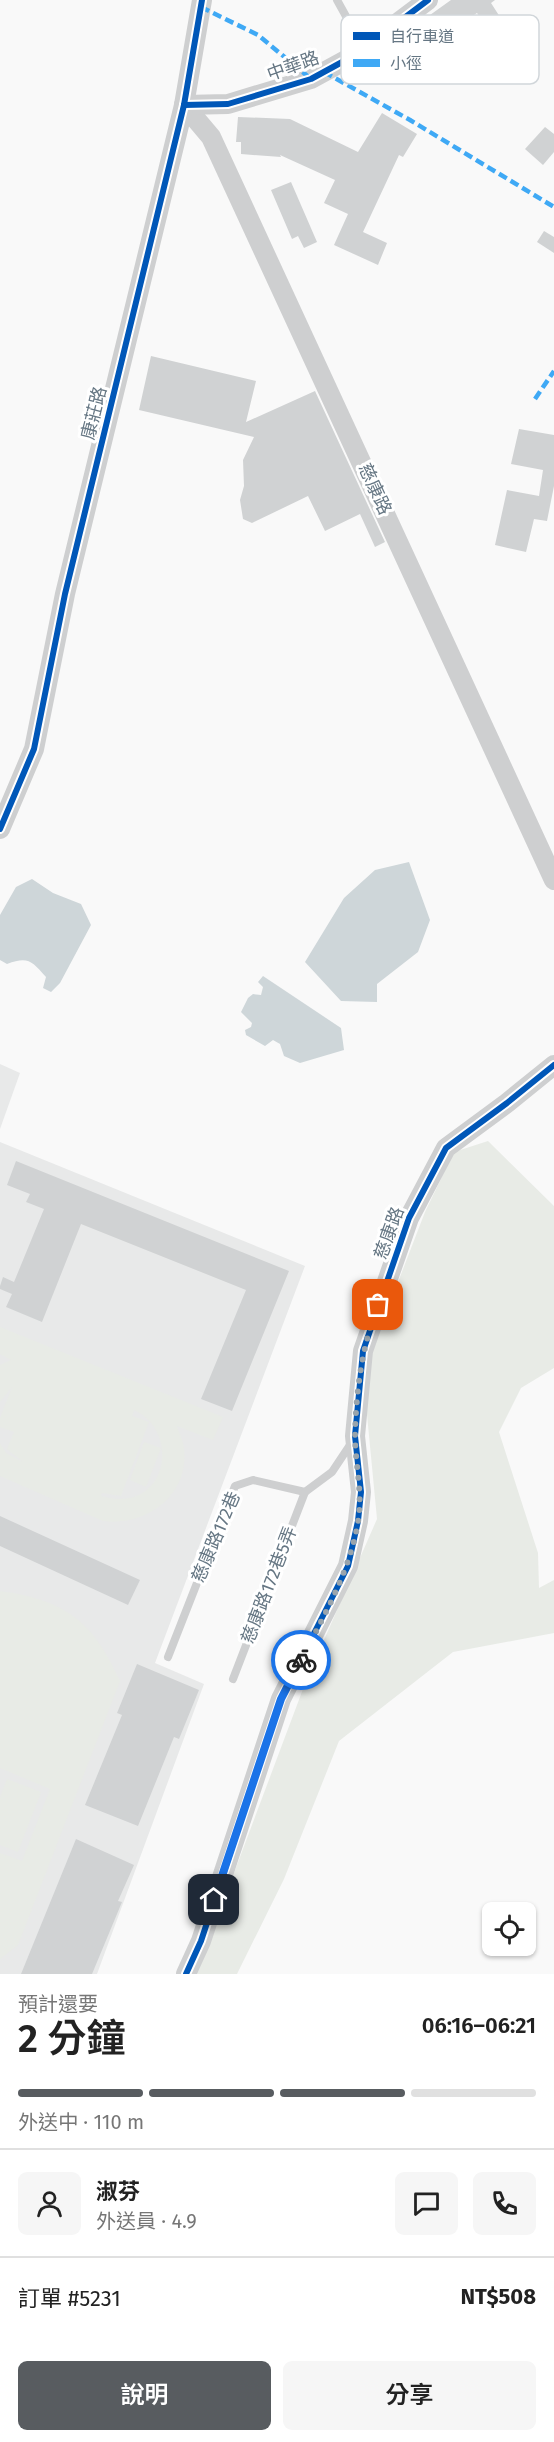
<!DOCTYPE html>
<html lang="zh-TW">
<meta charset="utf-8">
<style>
:root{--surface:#fff;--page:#f6f6f6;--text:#222;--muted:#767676;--line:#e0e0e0;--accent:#585c60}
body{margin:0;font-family:"Fira Sans","Noto Sans TC",sans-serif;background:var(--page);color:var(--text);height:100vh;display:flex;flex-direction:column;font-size:22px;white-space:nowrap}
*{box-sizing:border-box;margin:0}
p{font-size:20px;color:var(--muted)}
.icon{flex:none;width:33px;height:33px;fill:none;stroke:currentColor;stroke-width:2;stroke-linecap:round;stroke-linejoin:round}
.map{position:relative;height:1974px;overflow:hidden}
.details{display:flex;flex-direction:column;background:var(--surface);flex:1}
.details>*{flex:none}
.controls{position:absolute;left:482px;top:1902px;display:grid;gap:12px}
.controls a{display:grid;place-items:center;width:54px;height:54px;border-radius:9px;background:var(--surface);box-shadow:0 2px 4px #0004;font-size:30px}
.pin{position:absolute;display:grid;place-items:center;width:51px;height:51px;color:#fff;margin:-26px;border-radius:12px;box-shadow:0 3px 9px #0006}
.courier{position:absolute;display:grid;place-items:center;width:60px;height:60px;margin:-30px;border:4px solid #1a73e8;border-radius:50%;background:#fff;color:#222;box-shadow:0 2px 8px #0007}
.headline em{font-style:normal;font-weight:600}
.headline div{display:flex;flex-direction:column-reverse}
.headline{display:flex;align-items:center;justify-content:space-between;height:102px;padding:0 18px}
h1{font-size:39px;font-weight:600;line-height:45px}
.bar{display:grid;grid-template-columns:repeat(4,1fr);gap:9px 6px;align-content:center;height:72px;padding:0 18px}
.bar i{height:8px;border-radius:4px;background:var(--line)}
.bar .current{background:var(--accent)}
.bar p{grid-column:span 4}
.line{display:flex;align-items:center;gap:15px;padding:0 18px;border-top:2px solid var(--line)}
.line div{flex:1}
.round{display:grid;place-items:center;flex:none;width:63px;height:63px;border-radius:9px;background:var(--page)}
.button{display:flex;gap:12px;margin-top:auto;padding:12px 18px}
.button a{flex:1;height:69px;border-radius:9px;background:var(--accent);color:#fff;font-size:24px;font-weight:600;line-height:69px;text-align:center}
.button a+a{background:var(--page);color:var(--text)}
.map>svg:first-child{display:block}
</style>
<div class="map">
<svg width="554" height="1974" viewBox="0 0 554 1974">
<rect width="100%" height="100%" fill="#f9f9f9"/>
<g fill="#e8e9e9">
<polygon points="0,1064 20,1073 0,1129"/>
<polygon points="0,1142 305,1266 155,1663 204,1684 97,1974 0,1974"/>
</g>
<g fill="#e8ebe6" fill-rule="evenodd">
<polygon points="488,1141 554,1206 554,1368 521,1388 499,1432 538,1553 539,1588 554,1580 554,1633 453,1652 339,1741 284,1879 237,1974 196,1974 306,1681 377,1519 363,1373 425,1212 454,1152"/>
<path d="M0,1327L223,1417L213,1440L177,1426C179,1433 183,1440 184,1448C190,1495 146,1527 103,1521L0,1476V1443L6,1453L23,1462L7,1449L14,1432L0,1427V1418L12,1387L0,1402V1365L11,1360L0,1354ZM134,1410C178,1430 169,1500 119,1499C113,1499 107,1497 101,1496L102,1493L121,1496L149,1422L132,1416Z"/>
<polygon points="144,1442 161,1448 146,1487 130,1480"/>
<path d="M0,1591C65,1600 93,1621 120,1681L18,1945L0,1959V1853L22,1861L50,1789L0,1768Z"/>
<polygon points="7,1779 41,1792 18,1852 0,1845 0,1797"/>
</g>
<g fill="#ced6d9">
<polygon points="409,862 430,920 418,952 377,984 377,1002 341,1001 305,962 344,898 375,870"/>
<path d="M32,879L53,893L81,904L91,925L60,983L51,992L43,988L46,977C32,961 28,956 7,964L0,960V915L16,887Z"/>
<polygon points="263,976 341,1028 344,1050 300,1063 284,1056 280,1044 273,1040 265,1046 246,1035 245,1030 251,1027 252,1023 241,1012 248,998 253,994 261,995 263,987 258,982"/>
</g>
<g fill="#d0d2d3">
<polygon points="451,0 495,0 491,3 500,17 487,27 477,13 463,22 450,59 416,45 387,67 378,56 410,32 409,30"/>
<polygon points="382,113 417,134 403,157 399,155 363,232 387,243 378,265 334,245 348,214 324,203 335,180 280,155 281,157 241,154 241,142 236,142 238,117 290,119 358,152"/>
<polygon points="545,127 554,134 554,152 543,165 525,149"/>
<polygon points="291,182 317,242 304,248 298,236 292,239 271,190"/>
<polygon points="544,231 554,237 554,253 537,242"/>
<polygon points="151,356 256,381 246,422 315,391 385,542 375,547 360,514 325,531 308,496 252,523 243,519 240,500 244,486 243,460 254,437 139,410"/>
<polygon points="519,429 554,435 554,486 547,521 534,519 526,552 495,545 507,490 539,496 543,470 511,464"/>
<polygon points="16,1161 289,1271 232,1411 201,1399 246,1290 81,1224 42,1322 6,1307 12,1294 0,1289 0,1286 3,1277 14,1282 44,1209 26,1202 30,1194 7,1185"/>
<polygon points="0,1516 140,1580 128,1605 0,1546"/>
<polygon points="137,1664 199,1690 179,1739 174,1737 138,1826 85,1805 122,1715 117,1713"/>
<polygon points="76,1839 134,1865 118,1901 122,1902 92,1974 21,1974"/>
</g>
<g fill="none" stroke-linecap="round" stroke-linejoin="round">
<g stroke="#cecfd0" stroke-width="8">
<polyline points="337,0 363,47"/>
<polyline points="168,1657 235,1486 253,1480 305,1492 332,1472 352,1442"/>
<polyline points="233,1679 305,1492"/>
</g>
<g stroke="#cecfd0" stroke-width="20">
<polyline points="184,105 211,137 554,880"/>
<polyline points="184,105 228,104 311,79 355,55 428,0"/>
<polyline points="0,829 34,749 65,594 184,105 202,0"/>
<polyline points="186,1974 201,1941 281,1699 348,1566 358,1521 361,1492 355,1436 363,1351 409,1218 446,1148 507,1103 554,1065"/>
</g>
<g stroke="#3fa9f5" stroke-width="4.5" stroke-dasharray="9 4.5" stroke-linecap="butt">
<polyline points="201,7 258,35 311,79"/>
<polyline points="324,72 410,120 554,207"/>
<polyline points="535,399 554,371"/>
</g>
<defs>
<g id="cycleway">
<polyline points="184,105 228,104 311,79 355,55 428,0"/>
<polyline points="0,829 34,749 65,594 184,105 202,0"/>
<polyline points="186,1974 201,1941 281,1699 348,1566 358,1521 361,1492 355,1436 363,1351 409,1218 446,1148 507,1103 554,1065"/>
</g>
</defs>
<use href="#cycleway" stroke="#fff" stroke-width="10"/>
<use href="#cycleway" stroke="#0057b8" stroke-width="6"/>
</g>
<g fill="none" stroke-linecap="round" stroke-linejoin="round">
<path stroke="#99a4ac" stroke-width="6" stroke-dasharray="0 10.8" d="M301,1660C324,1616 350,1571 358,1522C363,1492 355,1464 355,1435C356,1391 362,1346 378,1305"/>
<polyline stroke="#1a73e8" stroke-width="8" points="214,1900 281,1699 301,1660"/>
</g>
<g text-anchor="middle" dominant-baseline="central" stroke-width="6" stroke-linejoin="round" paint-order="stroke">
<g font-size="18" fill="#657683" stroke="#fff">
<text transform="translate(293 66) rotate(-20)">中華路</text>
<text transform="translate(94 413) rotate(-76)">康莊路</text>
<text transform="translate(375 489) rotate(65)">慈康路</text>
<text transform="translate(389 1233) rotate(-70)">慈康路</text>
<text transform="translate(216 1537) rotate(-67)">慈康路172巷</text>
<text transform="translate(269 1585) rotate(-69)">慈康路172巷5弄</text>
</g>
</g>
<rect x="341" y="15" width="198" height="69" rx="9" fill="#fff" stroke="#d1d6da" stroke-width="1.5"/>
<rect x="353" y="32" width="27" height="8" fill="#0057b8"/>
<rect x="353" y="59" width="27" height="8" fill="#3fa9f5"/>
<g font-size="16" fill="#657683">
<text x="390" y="42">自行車道</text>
<text x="390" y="69">小徑</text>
</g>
</svg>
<div class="controls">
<a><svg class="icon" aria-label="locate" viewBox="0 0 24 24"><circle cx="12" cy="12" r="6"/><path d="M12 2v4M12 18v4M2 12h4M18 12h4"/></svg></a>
</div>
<div class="pin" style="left:378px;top:1305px;background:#ea580c"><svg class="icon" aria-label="bag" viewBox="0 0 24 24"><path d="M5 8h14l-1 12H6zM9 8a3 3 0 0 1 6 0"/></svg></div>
<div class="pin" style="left:214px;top:1900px;background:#1f2937"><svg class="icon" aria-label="home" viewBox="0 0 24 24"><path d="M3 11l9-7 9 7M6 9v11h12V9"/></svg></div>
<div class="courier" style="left:301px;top:1660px"><svg class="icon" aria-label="bike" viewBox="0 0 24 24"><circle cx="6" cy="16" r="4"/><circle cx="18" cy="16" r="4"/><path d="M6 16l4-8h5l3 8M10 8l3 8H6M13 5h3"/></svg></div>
</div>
<section class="details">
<div class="headline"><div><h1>2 分鐘</h1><p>預計還要</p></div><em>06:16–06:21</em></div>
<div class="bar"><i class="current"></i><i class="current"></i><i class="current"></i><i></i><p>外送中 · 110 m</p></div>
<div class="line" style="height:108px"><a class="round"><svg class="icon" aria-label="person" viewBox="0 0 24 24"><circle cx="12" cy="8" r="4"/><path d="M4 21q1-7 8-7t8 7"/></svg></a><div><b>淑芬</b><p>外送員 · 4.9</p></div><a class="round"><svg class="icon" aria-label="chat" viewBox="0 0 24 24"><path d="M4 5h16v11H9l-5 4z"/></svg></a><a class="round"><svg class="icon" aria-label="phone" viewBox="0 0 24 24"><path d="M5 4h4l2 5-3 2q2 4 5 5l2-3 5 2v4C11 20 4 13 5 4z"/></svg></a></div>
<div class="line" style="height:78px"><div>訂單 #5231</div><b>NT$508</b></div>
<div class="button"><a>說明</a><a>分享</a></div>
</section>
